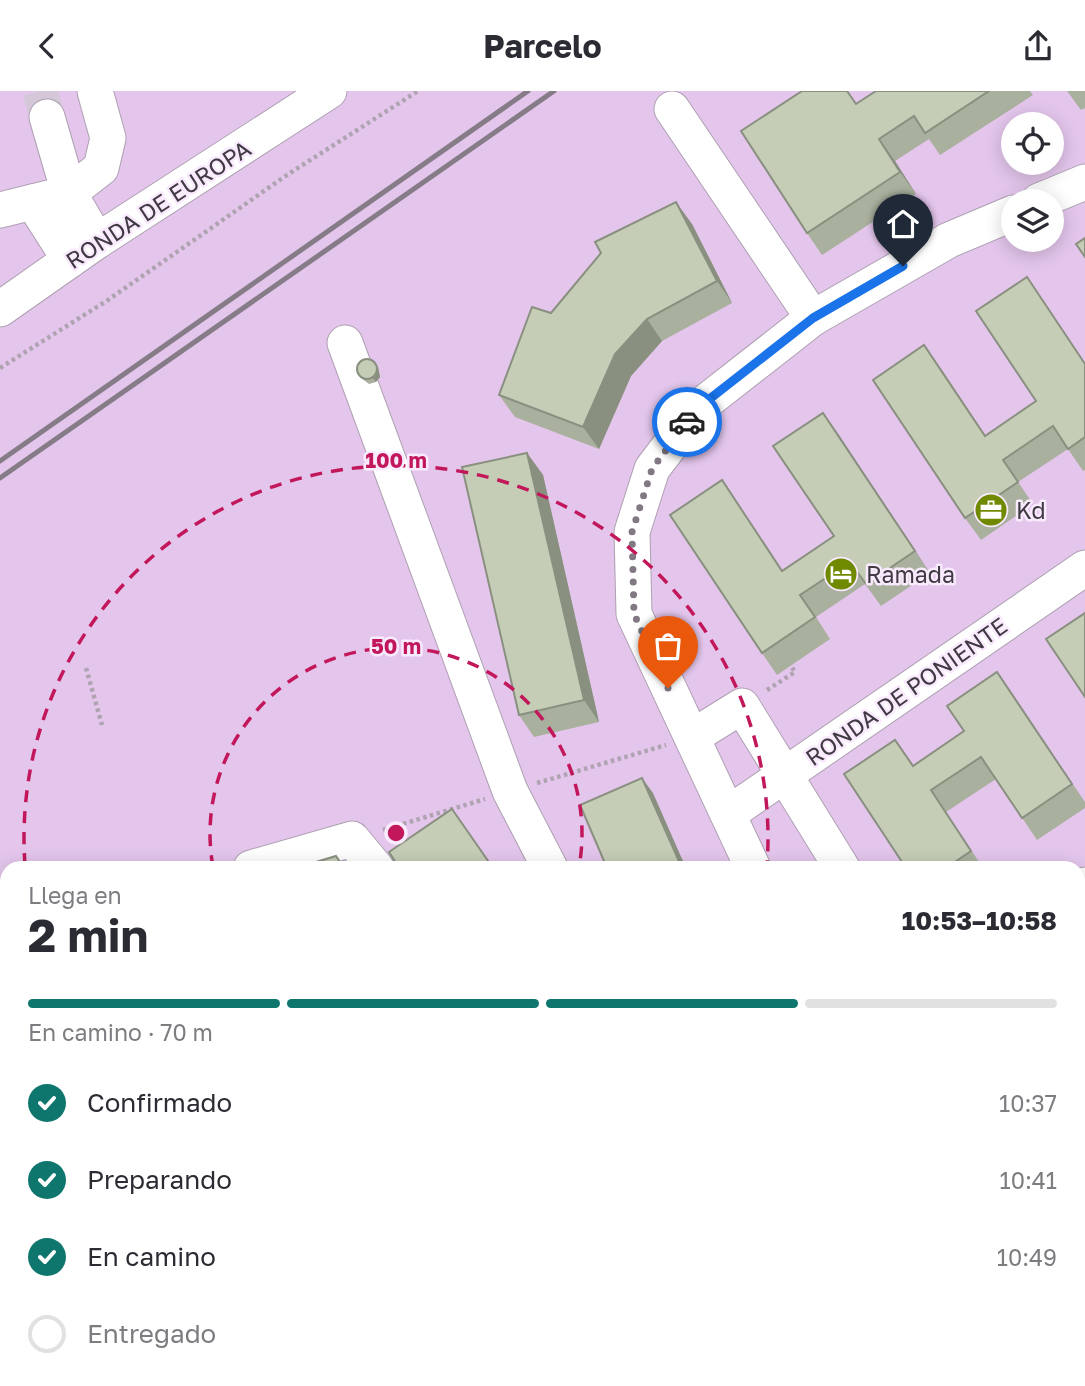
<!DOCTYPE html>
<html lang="es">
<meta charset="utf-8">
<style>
:root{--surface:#fff;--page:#f7f7f7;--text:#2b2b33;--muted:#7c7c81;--line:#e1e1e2;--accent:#0f766e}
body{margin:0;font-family:"Golos Text",sans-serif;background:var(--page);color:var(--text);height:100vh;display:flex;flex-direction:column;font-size:26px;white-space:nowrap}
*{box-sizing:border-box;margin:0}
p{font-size:23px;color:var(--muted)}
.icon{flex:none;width:38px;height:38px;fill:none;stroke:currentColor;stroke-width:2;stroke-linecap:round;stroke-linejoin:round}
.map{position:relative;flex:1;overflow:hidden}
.sheet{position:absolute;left:0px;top:770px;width:1085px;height:525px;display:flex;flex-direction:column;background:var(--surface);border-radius:21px 21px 0 0;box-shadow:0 4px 18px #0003}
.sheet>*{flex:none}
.fabs{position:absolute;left:1001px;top:21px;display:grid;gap:14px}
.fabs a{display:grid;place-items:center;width:63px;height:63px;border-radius:50%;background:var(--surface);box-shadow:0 4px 18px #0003;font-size:35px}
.pin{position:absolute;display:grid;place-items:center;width:60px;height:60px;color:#fff;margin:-72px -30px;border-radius:50% 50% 50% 0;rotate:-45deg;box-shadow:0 0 7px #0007}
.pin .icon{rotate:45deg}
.courier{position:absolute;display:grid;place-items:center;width:70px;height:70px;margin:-35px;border:5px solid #1a73e8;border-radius:50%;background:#fff;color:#222;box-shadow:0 2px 9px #0007}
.summary em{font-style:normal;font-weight:700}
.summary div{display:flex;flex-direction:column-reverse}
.summary{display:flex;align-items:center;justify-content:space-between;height:119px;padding:0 28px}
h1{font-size:46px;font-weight:700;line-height:52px}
.bar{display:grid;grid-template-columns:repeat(4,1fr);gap:10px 7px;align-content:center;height:84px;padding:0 28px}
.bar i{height:9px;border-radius:5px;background:var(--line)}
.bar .active{background:var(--accent)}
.bar p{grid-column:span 4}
ol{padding:0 28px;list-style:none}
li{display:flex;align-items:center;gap:21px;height:77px}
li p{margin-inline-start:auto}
li .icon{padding:7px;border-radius:50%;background:var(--accent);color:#fff;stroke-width:4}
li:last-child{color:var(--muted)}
li i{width:38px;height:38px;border:4px solid var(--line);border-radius:50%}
header{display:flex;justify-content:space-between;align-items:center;height:91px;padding:0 28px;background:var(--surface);font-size:32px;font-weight:700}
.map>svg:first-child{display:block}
</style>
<header><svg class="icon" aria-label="back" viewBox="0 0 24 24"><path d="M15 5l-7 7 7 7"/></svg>Parcelo<svg class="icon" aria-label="share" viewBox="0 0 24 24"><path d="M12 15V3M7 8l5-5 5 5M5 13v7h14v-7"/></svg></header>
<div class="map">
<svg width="1085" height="1295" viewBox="0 0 1085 1295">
<rect width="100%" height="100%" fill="#f9eafe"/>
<path fill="#e4c6ec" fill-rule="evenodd" d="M0,0H1085V1295H0ZM1013,33H1052V72H1013ZM1013,110H1052V149H1013ZM7,777H1078V1288H7Z"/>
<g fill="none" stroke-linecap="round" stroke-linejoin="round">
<polyline stroke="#d4c7d8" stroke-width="35" stroke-dasharray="35 18" stroke-linecap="butt" points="40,0 47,26"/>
<defs>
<g id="minor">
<polyline points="672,18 813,227"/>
<polyline points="47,26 69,102 97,150"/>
<polyline points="1039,110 1085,91"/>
<polyline points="33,111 70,169"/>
<polyline points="0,119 69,102 101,77 108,47 95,0"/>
<polyline points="0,218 97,150 329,0"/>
<polyline points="345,252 510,700 550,777"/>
<polyline points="692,646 742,615 842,777"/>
<polyline points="728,723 1085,477"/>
<polyline points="251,777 352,748 376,777"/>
<polyline points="753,777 634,523 632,441 652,378 698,317 813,227 949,149 1013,122"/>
<polyline points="1078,799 1085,794"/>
<polyline points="0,848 7,846"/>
<polyline points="1078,1078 1085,1083"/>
<polyline points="1078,1129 1085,1123"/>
<polyline points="0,1159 7,1157"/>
<polyline points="1078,1245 1085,1240"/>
<polyline points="333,1288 335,1295"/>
<polyline points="633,1288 635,1295"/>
<polyline points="587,1295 606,1288"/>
<polyline points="846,1295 856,1288"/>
<polyline points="1009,1295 1019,1288"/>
</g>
</defs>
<use href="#minor" stroke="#aea0b2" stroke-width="37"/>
<g stroke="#afa3b2" stroke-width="4.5" stroke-dasharray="3.5 3.5" stroke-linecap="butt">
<polyline points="0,277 108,209 287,84 418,0"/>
<polyline points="86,577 102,634"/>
<polyline points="767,599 795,581 791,575"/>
<polyline points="537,692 666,654"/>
<polyline points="383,739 485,708"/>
<polyline points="1078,1190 1085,1185"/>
<polyline points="1078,1282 1085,1277"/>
<polyline points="933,1295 943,1288"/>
<polyline points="1060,1295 1070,1288"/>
</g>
<use href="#minor" stroke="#fff" stroke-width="35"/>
<g stroke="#857c88" stroke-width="5">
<polyline points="0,370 528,0"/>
<polyline points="0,387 554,0"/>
</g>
</g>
<g fill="#a9b09d">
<polygon points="802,0 848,0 856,12 876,0 1030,0 1033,4 940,64 929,48 895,70 916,103 822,164 807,142"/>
<polygon points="1067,0 1085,0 1085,17 1081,19"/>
<polygon points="692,133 732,212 662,250 631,285 599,358 515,326 499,304 551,222"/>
<polygon points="1042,208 1085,272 1085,379 1083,380 1068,358 1018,391 1033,413 981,449 965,427 940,276 985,344 1036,310"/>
<polygon points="378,276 380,286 376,291 369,293 361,287 358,283"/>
<polygon points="823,322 930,482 881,515 865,493 816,526 830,548 777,584 762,562 737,411 782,479 834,445"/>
<polygon points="527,362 543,384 599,631 534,646 519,624"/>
<polygon points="1012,603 1085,711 1085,717 1037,749 996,688 946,721 983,777 906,777 913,675 964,640"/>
<polygon points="7,858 7,931 0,933 0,860"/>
<polygon points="1085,904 1085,1028 1078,1032 1078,909"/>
<polygon points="7,1039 7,1113 0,1115 0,1042"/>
<polygon points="334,1288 468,1288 444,1295 336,1295"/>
<polygon points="667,1288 775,1288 765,1295 669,1295"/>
</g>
<g fill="#8a9080">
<polygon points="879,48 895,70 916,103 900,81"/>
<polygon points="676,111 692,133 732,212 717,190"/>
<polygon points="647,228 662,250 631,285 599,358 583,336 615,263"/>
<polygon points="375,272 378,276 380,286 376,291 373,287"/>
<polygon points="823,322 839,344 930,482 915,460"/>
<polygon points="527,362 543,384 599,631 584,609"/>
<polygon points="642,687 653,702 686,777 682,777"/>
<polygon points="61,1288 70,1288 72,1295 63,1295"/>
<polygon points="257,1288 266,1288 268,1295 259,1295"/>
</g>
<g fill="#c5cdb7" stroke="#8a9080" stroke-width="2">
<polygon points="802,0 847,0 856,13 876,0 989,0 925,42 914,25 879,48 900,81 807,142 741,40"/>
<polygon points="676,111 717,190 647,228 615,263 583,336 499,304 532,216 551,222 601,162 595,151"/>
<polygon points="1085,147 1085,166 1076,153"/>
<polygon points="1027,186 1085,273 1085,346 1068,358 1053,335 1003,369 1018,391 965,427 873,289 924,254 985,345 1036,310 976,220"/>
<circle cx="367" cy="278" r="10"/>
<polygon points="823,322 915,460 866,493 850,471 800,504 815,526 762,562 670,424 722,389 782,480 834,445 773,355"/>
<polygon points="527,362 584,609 519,624 462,376"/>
<polygon points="1085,522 1085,606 1046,548"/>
<polygon points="997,581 1072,693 1022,727 981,666 931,699 971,760 946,777 906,777 844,683 895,649 913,675 964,640 947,615"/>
<polygon points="642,687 682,777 607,777 580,714"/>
<polygon points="452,718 493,777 399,777 389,761"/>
<polygon points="336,765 344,777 296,777"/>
<polygon points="7,858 7,904 0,906 0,860"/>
<polygon points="1085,904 1085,995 1078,1000 1078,909"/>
<polygon points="7,1039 7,1086 0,1088 0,1042"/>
<polygon points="7,1168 7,1266 0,1243 0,1170"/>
<polygon points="13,1288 61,1288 63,1295 16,1295"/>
<polygon points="210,1288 257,1288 259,1295 191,1295 210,1289"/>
<polygon points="334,1288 378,1288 354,1295 336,1295"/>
<polygon points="667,1288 742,1288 732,1295 669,1295"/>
</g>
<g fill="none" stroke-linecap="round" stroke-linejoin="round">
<polyline stroke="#817884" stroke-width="7" stroke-dasharray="0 12.6" points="668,597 634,523 632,441 652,378 687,331"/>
<polyline stroke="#1a73e8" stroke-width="9" points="687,331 698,317 813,227 903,175"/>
</g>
<g fill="none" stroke="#c2185b" stroke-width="3.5" stroke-dasharray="12 9">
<path d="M213 776A186 186 0 1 1 579 776"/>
<path d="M25 774A372 372 0 1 1 767 774"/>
</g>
<defs>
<symbol id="office-disc" viewBox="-11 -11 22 22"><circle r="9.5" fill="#708a00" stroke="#f9eafe"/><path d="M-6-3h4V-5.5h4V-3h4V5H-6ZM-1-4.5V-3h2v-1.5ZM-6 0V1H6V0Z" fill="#fff"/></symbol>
<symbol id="hotel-disc" viewBox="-11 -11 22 22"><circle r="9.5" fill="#708a00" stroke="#f9eafe"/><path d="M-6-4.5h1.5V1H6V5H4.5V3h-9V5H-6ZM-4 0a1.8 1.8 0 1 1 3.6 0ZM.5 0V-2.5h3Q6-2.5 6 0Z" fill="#fff"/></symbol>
</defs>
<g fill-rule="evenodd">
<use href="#office-disc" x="972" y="400" width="38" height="38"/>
<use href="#hotel-disc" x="822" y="464" width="38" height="38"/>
</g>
<g text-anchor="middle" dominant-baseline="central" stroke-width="5" stroke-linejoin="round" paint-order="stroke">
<g font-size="23" fill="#403a42" stroke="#f9eafe">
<text transform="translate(158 113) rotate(-33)">RONDA DE EUROPA</text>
<text transform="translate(906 600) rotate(-35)">RONDA DE PONIENTE</text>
</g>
<g font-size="23" fill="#403a42" stroke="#f9eafe" text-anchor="start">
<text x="1016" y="419">Kd</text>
<text x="866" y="483">Ramada</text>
</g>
</g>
<circle cx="396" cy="742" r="10" fill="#c2185b" stroke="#f9eafe" stroke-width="3.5"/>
<g font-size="21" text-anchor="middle" font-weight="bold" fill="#c2185b" stroke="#f9eafe" stroke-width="5" stroke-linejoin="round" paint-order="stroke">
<text x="396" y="377">100 m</text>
<text x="396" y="563">50 m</text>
</g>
</svg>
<div class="fabs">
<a><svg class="icon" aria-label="locate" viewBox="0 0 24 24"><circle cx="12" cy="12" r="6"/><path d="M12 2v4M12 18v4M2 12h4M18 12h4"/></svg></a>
<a><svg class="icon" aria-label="layers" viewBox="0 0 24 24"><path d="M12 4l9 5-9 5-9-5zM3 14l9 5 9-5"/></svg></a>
</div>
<div class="pin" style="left:668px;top:597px;background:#ea580c"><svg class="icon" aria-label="bag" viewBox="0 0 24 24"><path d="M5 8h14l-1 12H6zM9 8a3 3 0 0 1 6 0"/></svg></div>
<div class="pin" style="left:903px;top:175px;background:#1f2937"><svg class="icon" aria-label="home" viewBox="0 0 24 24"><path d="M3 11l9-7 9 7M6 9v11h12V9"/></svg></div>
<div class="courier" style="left:687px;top:331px"><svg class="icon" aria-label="car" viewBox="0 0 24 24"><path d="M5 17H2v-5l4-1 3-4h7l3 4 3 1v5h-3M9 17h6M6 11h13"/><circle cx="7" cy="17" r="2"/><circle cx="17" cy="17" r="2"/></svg></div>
<section class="sheet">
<div class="summary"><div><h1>2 min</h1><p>Llega en</p></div><em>10:53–10:58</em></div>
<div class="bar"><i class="active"></i><i class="active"></i><i class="active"></i><i></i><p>En camino · 70 m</p></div>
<ol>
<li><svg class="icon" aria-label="check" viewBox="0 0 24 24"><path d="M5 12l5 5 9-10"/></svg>Confirmado<p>10:37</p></li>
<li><svg class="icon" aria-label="check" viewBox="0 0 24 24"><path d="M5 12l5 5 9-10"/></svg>Preparando<p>10:41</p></li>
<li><svg class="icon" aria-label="check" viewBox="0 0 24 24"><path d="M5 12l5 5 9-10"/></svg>En camino<p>10:49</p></li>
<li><i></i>Entregado</li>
</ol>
</section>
</div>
